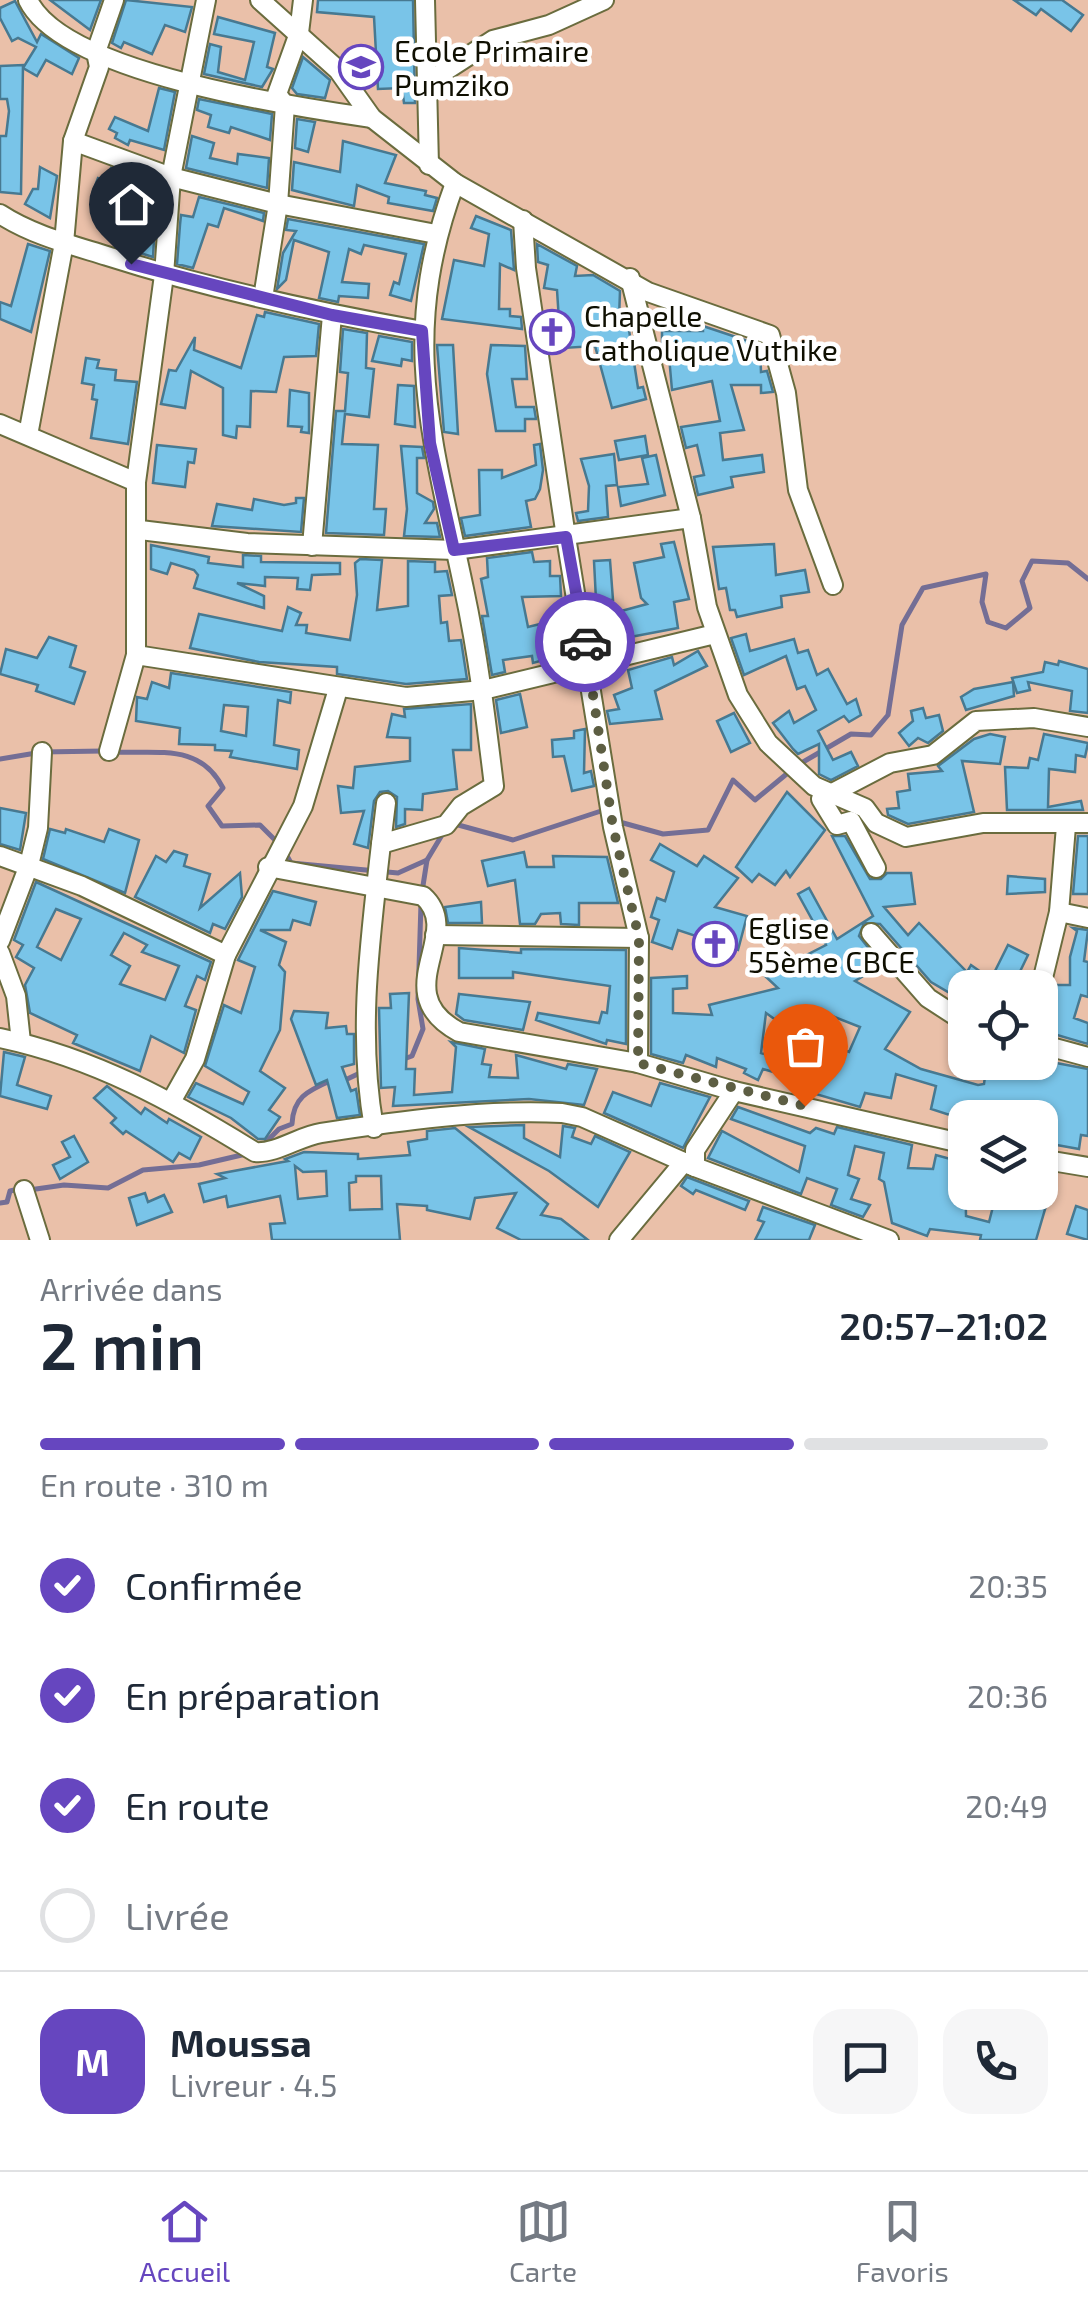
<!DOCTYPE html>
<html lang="fr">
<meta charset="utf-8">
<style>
:root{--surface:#fff;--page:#f6f6f7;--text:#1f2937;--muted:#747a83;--line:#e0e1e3;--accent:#6646bf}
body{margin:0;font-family:"Exo 2",sans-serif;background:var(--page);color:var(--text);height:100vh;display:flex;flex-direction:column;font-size:38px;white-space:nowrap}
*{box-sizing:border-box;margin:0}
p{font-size:32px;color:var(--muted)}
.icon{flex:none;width:55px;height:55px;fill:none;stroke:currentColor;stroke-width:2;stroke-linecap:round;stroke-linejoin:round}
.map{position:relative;height:1240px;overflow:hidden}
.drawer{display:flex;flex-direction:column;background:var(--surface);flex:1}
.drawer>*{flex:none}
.buttons{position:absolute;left:948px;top:970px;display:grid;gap:20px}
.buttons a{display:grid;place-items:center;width:110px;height:110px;border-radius:20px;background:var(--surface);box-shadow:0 2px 8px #0004;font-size:50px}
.pin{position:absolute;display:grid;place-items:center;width:85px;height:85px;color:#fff;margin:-102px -42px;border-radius:50% 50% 50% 0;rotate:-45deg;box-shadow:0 0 10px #0007}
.pin .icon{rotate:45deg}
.courier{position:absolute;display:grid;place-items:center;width:100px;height:100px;margin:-50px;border:8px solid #6646bf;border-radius:50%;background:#fff;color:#222;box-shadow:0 2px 12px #0007}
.overview em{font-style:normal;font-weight:600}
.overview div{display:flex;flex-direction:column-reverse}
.overview{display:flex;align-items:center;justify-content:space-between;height:170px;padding:0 40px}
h1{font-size:65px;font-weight:600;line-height:75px}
.bar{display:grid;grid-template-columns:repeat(4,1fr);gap:15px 10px;align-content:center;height:120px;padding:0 40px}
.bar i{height:12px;border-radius:8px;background:var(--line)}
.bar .on{background:var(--accent)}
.bar p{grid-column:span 4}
.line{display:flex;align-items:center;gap:25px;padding:0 40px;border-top:2px solid var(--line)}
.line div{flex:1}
.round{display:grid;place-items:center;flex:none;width:105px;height:105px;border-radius:30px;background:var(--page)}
ol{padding:0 40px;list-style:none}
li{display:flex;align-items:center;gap:30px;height:110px}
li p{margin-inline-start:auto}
li .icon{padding:10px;border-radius:50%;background:var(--accent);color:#fff;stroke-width:4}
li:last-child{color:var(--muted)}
li i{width:55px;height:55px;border:5px solid var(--line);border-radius:50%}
.dock{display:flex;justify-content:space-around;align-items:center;height:140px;border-top:2px solid var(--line);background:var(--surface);font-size:28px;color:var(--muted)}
.dock a{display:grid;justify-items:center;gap:5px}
.dock .on{color:var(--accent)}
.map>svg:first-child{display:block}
</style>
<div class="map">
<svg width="1088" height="1240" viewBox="0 0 1088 1240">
<rect width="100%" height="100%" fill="#edf0bd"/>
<path fill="#eac0a9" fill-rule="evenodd" d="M0,0H1088V1240H0ZM965,988H1040V1062H965ZM965,1118H1040V1192H965Z"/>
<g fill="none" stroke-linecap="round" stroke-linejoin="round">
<g stroke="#746e95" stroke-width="5">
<path d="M114,752C159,754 200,743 223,788L208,806L222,826L260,825L280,845"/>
<polyline points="0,759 42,752 103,751"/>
<polyline points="798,765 851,734 871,735 888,715 902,625 923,588 986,574 982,602 988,622 1006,628 1030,608 1022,581 1032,561 1068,563 1088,579"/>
<polyline points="616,821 663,834 708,830 733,780 755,800 789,772"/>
<polyline points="451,823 513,840 601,811 607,815"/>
<polyline points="286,854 291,863 398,873 427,860 445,830"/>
<polyline points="422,892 427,860"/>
<polyline points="401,1060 412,1056 423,1029 418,999 421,903"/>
<polyline points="341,1082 362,1072"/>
<path d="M264,1144L279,1129L292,1124C293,1098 307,1091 330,1081"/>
<polyline points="29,1190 64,1185 108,1188 143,1170 199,1165 246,1154"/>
<polyline points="0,1203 7,1202 10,1191 19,1189"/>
</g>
</g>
<g fill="#79c4e8" stroke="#477991" stroke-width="2.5" fill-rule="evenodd">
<polygon points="50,0 101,0 90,30"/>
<polygon points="126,0 192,7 185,32 165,25 152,54 124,42 121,48 112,43"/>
<polygon points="318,0 413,0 415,103 404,103 402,88 378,89 374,17 317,12"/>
<polygon points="1014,0 1062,0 1083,15 1071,31 1041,9 1036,15"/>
<polygon points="15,1 37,42 41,34 79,58 72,74 46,60 37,76 23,68 36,47 18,38 12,41 0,18 0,8"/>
<polygon points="218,17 275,33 267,67 273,69 262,87 204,74 210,44 221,47 218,72 245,80 254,42 214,34"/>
<polygon points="303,57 330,80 325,98 297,94 292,88"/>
<polygon points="23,65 21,194 0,192 0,136 6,136 9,111 7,99 0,99 0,66"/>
<polygon points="159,88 175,92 164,150 130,140 128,145 115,138 117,133 109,129 115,117 148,131"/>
<polygon points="199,99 272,114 270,140 231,127 229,133 208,127 211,115 197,110"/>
<polygon points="297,119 315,122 308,152 295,148"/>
<polygon points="192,136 214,143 210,158 237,164 238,154 269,158 267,188 186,168"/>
<polygon points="343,141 396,155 385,183 426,191 425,195 437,198 433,211 388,203 389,197 357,185 354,206 292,190 294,162 340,172"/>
<polygon points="40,167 57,176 50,218 25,204 33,189 38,189"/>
<polygon points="111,168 137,183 138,178 158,186 155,196 116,184 110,198 93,191 98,178 104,180"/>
<polygon points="199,197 264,213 263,221 224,208 218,227 208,224 193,268 177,264 180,225 181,215 193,217"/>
<polygon points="476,216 511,230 514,270 500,264 499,309 510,309 510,316 521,317 522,329 442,319 454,260 484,266 489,234 471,228"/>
<polygon points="123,218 155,223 153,257 114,245 119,244"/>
<polygon points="288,219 424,244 411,301 390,295 394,282 399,284 406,254 364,245 361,254 349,249 342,282 369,284 368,298 339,296 338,302 319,298 329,252 294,240 286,280 277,289 283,253 296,231 286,230"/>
<polygon points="28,244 50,251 31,332 0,319 0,302 11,306"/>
<polygon points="537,244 577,266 575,276 593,275 620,291 619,319 627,317 638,388 643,387 646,399 612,408 595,346 563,348 562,337 549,339 547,322 559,321 557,290 544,288 548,265 538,262"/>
<polygon points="265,312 319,324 316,356 284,357 276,392 251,391 250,427 237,426 236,438 223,435 223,388 191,371 185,408 161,404 169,370 176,371 195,337 194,350 241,368 257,315 264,317"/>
<polygon points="703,326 760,345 761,372 767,371 773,392 761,393 761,385 731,385 744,430 720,433 723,460 762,455 764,472 731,477 733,487 698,495 694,477 704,475 697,445 686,448 681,427 720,421 712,381 672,390 668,345 662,345 662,331 703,331"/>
<polygon points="343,329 367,333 366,368 374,369 369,417 345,414 342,444 378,445 374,509 386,509 384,535 326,533 336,411 345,411 348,373 340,372"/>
<polygon points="379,336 412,342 412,361 402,359 401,366 372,361"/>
<polygon points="437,345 453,345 458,434 444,432"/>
<polygon points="491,345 525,346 527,379 512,379 516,407 534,407 536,419 525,419 525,431 496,431 487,374"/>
<polygon points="86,358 99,360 97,368 116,370 115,380 137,382 128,444 91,438 97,400 92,399 94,385 82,383"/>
<polygon points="398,385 414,386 415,427 395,424"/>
<polygon points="290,390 309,393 309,433 301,432 302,427 288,426"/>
<polygon points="645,436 648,455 619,460 615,441"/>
<polygon points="540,444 543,470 540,489 535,499 526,501 531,527 465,536 461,518 480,515 479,470 502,470 502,478 536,465 534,445"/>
<polygon points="157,445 196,449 194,463 188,462 185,487 153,483"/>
<polygon points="401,446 422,447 424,458 417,458 417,493 433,502 434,509 425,523 437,523 440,537 404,536 407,509"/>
<polygon points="614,454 617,485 606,486 608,517 578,521 576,513 588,511 589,486 581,459"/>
<polygon points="656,455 665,495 621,506 618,487 648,484 642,458"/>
<polygon points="296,498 304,498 301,532 212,526 217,504 252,510 254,499 284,505 296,503"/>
<polygon points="674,542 689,599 674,602 678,628 625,638 624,622 598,628 595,618 647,604 641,598 634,563 664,557 661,544"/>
<polygon points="774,544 776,575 805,570 809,592 781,596 782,607 737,617 735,610 730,610 726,588 719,589 713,547"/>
<polygon points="151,545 209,557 208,563 243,567 243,555 261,556 261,562 340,563 340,574 312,575 310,590 297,589 298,578 265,577 265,586 237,583 264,596 264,608 194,588 198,575 194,570 171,563 167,574 151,569"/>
<polygon points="532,552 534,562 550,561 550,576 560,576 561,596 522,597 528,627 544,623 546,631 558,628 561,636 569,635 572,652 533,663 532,656 503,660 505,672 492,675 482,616 488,616 481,579 488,577 487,558"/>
<polygon points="360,559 382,560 377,610 408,606 408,561 435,562 435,572 447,571 452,595 439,596 441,623 447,622 449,641 461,640 467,679 406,684 337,674 337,667 259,662 190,648 199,614 282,631 288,607 301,613 296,625 307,625 306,633 350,640 357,595 355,563"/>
<polygon points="610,560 613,600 596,600 594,561"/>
<polygon points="746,634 750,651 794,639 798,653 808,650 817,675 828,669 847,704 856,699 861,715 849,722 844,716 818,731 833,760 851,752 858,766 831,780 819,774 819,744 798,754 793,749 773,723 789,711 794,723 816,710 805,686 797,689 786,656 744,675 731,638"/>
<polygon points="49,637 76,646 70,667 85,672 74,704 36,691 38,685 0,674 6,649 37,658"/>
<polygon points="698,651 707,666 655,691 662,719 610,724 607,711 619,709 614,695 632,688 628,670 672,657 674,665"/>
<polygon points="1059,661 1088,669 1088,713 1070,711 1072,691 1028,682 1030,690 1017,693 1012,678 1043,672 1045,662 1058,665"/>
<path d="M171,673L291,692L290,703L278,700L274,745L299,750L297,769L230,757L232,751L215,750V745L179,744L180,728L136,721L137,697L147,699L152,682L169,688ZM224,705L248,707L246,736L221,731Z"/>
<polygon points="1013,682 1014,696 966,710 961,697 974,689"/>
<polygon points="520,694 527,727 501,733 496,700"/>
<polygon points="471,704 471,750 453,750 457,789 423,794 422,810 405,809 405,824 396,827 397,797 388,791 380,792 374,801 368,848 354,844 364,811 341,813 338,786 353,788 355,767 410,761 410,738 387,737 392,714 405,717 404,709"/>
<polygon points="923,708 926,718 939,715 943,731 928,743 918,738 909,746 899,733 913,721 911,711"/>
<polygon points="734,713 750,743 731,752 717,721"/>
<polygon points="585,729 584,773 591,771 594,786 572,791 564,756 553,757 552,740 574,738 574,731"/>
<polygon points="990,734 1005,737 1000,764 962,761 974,812 908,824 888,815 887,809 899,808 897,792 910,790 908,774 942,771 938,766 974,739"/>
<polygon points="1044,734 1088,743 1085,757 1076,755 1075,772 1049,769 1048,807 1081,801 1083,810 1007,810 1005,767 1028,768 1030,758 1038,760"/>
<polygon points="787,792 825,830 790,877 786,871 775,885 759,874 752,882 736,867"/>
<polygon points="0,808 26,813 20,850 0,844"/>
<polygon points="50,829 65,833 66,829 104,842 109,829 139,840 125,893 43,859"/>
<path d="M832,836H845L870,879H881L887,873H911L915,904L884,907L908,935L919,923L967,972L971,965L991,979L1008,945L1028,955L1012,988H965V1002L931,982L880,924L864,923L859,936L882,965L855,981L910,1012L885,1049L921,1069L978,1085L984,1084L987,1062L1049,1070L1051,1062L1088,1069V1136L1081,1135L1079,1149L1040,1142L1044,1118H959L931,1109L936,1086L896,1074L891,1098L865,1093L860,1107L802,1090L805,1081L763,1069L758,1080L744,1073L746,1069L717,1058L716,1067L686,1055L683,1063L651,1054V978L687,976V988L673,989V1013L712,1015L709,1005L778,988L765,976L826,945L798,894L809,888L837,939L873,916ZM766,1013L794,1033L784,1060L761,1053ZM827,1014L860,1027L849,1052L817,1041Z"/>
<polygon points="1078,836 1088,836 1088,894 1073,894"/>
<polygon points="660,844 697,866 704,856 738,878 715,907 747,916 738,950 678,930 672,949 652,942 659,920 651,917 657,898 665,901 674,872 651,860"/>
<polygon points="174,851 187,855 184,866 210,874 200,908 240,873 242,897 225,929 213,924 210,933 135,897 156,856 166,862"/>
<polygon points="524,852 527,867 554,867 553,856 607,857 618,903 579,903 579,925 561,924 560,913 541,914 535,924 520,924 515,880 488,886 482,861"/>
<polygon points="1008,876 1045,879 1045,892 1007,894"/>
<path d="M36,882L211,962L205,980L197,976L185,1006L196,1010L184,1053L151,1036L140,1071L73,1043L77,1035L30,1013L25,985L34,968L16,957L23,945L14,940ZM56,909L81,919L61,960L37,947ZM124,933L147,945L142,952L179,966L165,1000L120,984L130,966L111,955Z"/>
<polygon points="273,891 316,902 310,925 293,920 290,930 260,930 286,942 279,965 285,972 280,1030 260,1071 285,1088 269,1110 280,1117 265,1139 258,1139 231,1118 188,1097 196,1083 243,1104 249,1092 205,1066 224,1005 241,1013 255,967 238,960"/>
<polygon points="481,902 482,923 448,923 445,907"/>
<polygon points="1073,928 1088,930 1084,961 1088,962 1088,997 1081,995 1074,1018 1088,1023 1088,1044 1040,1030 1040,1014 1054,985 1070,985 1070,957 1077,931"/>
<polygon points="459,948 521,953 521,949 626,950 626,1044 607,1040 606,1044 536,1020 538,1013 599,1023 602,1012 607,1013 610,986 513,972 513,978 459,978"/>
<polygon points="409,993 406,1069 415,1069 414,1095 452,1092 456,1047 451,1042 485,1049 482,1064 491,1065 489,1077 518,1078 516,1055 566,1069 568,1064 597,1069 584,1105 529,1099 393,1106 395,1087 381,1088 379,1008 391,1008 390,994"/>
<polygon points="459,994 530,1002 523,1030 464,1020 456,1014"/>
<polygon points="294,1011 328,1013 326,1028 346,1026 347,1034 354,1034 354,1064 342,1067 351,1091 356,1089 360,1115 337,1118 327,1080 316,1085 291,1019"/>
<polygon points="4,1052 25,1057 17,1085 51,1096 47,1109 0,1096"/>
<polygon points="660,1083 710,1097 683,1148 604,1113 613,1092 651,1106"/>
<polygon points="107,1086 141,1114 145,1108 167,1123 169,1119 201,1137 190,1159 179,1153 173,1162 126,1131 123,1134 111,1123 116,1118 94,1098"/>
<polygon points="738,1107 810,1133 816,1128 834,1134 837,1127 912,1145 908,1168 933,1169 936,1155 965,1163 966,1216 989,1222 996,1195 1034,1205 1037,1196 1048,1199 1036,1240 980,1240 981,1235 930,1229 927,1236 892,1223 884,1182 879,1179 884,1153 855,1146 848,1175 859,1179 851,1199 870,1205 863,1217 831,1205 837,1189 807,1178 801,1194 708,1158 722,1131 799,1172 805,1146 731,1119"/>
<polygon points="524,1125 524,1138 560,1157 563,1126 575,1128 572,1137 591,1144 595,1136 630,1152 598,1207 549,1171 469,1127"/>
<path d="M455,1128L548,1204L541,1215L561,1219L588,1240H521L497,1228L516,1193L475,1198L470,1219L427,1210V1206L397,1204L400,1240H272L270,1224L285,1223L280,1196L228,1207L226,1196L204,1202L199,1184L225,1178L217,1174L288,1161L285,1159L304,1152L358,1154V1159L410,1155L408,1142L427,1139V1131ZM295,1166L303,1172L326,1171L327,1196L298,1199ZM356,1176H381L382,1209L350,1210L349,1183L356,1182Z"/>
<polygon points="74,1136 88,1162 60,1179 53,1165 70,1157 62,1142"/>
<polygon points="687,1177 749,1201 745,1210 696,1190 693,1194 681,1186"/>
<polygon points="145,1193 148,1202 164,1195 172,1212 137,1225 129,1198"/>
<polygon points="1076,1206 1088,1210 1088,1240 1067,1234"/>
<polygon points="763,1207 815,1225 809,1240 755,1240 764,1222 758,1220"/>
</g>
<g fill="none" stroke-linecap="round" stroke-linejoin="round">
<defs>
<g id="street">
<path d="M28,0C63,73 295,107 372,118"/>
<polyline points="260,0 338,70 372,118 455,183 648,292 770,335 786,393 798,490 833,585"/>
<polyline points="425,0 429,165"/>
<polyline points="428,82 493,40 549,25 604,0"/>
<polyline points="73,141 171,177 278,204 436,234"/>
<path d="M0,214C32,235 72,245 107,256C210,289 316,312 423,331"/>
<polyline points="523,220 526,268 566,537 613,827 639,938 638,1063"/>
<polyline points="630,278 691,518 707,607 738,695 768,743 814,786 865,808 876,823 906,837 983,823 1088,823"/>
<polyline points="263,298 278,204 285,105 277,94 299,33 303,0"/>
<polyline points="0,424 136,482"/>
<polyline points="28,435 64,243 73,141 99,67 96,52 114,0"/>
<polyline points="140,530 247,543 455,550 691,518"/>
<polyline points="312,546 332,315"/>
<polyline points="136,655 406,697 483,690 715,634"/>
<polyline points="109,751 136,655 136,482 164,275 171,177 206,0"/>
<path d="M386,803L381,844L446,825L461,806L494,786C486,720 478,654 464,589C432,436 398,337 455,183"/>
<polyline points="0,856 82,886 226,955"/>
<path d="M268,867L423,896C466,934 385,992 459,1032L638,1063L734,1091L965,1144"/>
<polyline points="876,868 851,821 837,825 821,799 890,763 933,755 976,721 1034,718 1088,727"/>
<polyline points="1059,912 1088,918"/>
<polyline points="871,933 928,998 965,1022"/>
<polyline points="435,935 639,938"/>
<polyline points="0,941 29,865 38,828 42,752"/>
<polyline points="0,953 16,996 21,1042"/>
<polyline points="1040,990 1059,912 1066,826"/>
<path d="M0,1038C95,1058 174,1102 255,1152C276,1154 300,1136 321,1133C398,1121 484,1109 562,1113L582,1117L695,1167L889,1240"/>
<polyline points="1040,1044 1088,1057"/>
<polyline points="172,1100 195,1059 226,955 303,806 338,689"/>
<path d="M374,1128C357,1032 370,941 381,844"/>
<polyline points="1040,1159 1088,1167"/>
<polyline points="24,1190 40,1240"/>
<polyline points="619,1240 684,1162 695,1167 695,1150 734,1091"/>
</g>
</defs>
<use href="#street" stroke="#6a6c3e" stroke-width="22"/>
<use href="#street" stroke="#fff" stroke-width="18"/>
</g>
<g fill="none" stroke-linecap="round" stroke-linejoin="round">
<polyline stroke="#5d5e43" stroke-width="10" stroke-dasharray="0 18" points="585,642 613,827 639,938 638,1063 805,1106"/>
<polyline stroke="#6646bf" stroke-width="12" points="131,264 332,315 422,331 430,443 454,550 566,537 585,642"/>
</g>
<defs>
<symbol id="school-ring" viewBox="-11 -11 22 22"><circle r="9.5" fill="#fff" stroke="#6646bf" stroke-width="1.5"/><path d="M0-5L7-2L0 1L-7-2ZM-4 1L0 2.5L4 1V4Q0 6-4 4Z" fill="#6646bf"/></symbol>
<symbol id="church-ring" viewBox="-11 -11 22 22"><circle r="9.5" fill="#fff" stroke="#6646bf" stroke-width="1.5"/><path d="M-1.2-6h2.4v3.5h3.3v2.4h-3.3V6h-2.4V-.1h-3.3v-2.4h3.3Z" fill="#6646bf"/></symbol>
</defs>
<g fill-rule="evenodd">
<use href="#school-ring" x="336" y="42" width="50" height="50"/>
<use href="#church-ring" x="527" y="307" width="50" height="50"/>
<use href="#church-ring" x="690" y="919" width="50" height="50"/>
</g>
<g text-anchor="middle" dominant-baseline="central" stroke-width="9" stroke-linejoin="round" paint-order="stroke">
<g font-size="30" fill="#0f0f01" stroke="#fff" text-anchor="start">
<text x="394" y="50">Ecole Primaire<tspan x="394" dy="34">Pumziko</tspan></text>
<text x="584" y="315">Chapelle<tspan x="584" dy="34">Catholique Vuthike</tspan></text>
<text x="748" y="927">Eglise<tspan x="748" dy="34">55ème CBCE</tspan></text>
</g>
</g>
</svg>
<div class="buttons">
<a><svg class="icon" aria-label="locate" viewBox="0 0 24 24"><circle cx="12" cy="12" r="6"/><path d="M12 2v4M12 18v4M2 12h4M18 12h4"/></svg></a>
<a><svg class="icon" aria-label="layers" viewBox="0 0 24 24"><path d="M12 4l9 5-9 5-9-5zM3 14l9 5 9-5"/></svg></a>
</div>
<div class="pin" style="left:805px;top:1106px;background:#ea580c"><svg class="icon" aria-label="bag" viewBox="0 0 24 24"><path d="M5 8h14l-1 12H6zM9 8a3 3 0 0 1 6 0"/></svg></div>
<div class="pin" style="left:131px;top:264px;background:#1f2937"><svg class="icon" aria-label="home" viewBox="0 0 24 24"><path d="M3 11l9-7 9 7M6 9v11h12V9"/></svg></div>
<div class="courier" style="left:585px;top:642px"><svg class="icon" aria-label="car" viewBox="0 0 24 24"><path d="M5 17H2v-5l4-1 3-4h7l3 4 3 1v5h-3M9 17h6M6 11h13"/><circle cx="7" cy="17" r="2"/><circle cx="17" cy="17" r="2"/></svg></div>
</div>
<section class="drawer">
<div class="overview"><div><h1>2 min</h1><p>Arrivée dans</p></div><em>20:57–21:02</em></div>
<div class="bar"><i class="on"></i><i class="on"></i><i class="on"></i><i></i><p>En route · 310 m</p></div>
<ol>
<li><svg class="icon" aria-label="check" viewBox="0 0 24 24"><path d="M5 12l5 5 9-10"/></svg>Confirmée<p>20:35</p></li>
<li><svg class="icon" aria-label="check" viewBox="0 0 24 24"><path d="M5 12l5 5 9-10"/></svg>En préparation<p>20:36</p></li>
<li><svg class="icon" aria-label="check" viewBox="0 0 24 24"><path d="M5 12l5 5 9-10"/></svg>En route<p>20:49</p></li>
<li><i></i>Livrée</li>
</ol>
<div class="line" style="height:180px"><b class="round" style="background:var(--accent);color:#fff">M</b><div><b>Moussa</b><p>Livreur · 4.5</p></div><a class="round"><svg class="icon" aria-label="chat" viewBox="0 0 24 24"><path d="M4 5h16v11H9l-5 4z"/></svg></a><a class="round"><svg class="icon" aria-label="phone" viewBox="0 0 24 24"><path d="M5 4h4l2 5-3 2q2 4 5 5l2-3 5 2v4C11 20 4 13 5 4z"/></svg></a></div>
</section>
<nav class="dock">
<a class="on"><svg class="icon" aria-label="home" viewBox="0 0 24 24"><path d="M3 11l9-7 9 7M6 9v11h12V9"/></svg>Accueil</a>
<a><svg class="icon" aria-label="map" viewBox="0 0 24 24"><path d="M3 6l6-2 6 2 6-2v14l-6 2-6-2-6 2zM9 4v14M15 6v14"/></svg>Carte</a>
<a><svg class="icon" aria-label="saved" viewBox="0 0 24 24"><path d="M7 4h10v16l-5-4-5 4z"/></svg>Favoris</a>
</nav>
